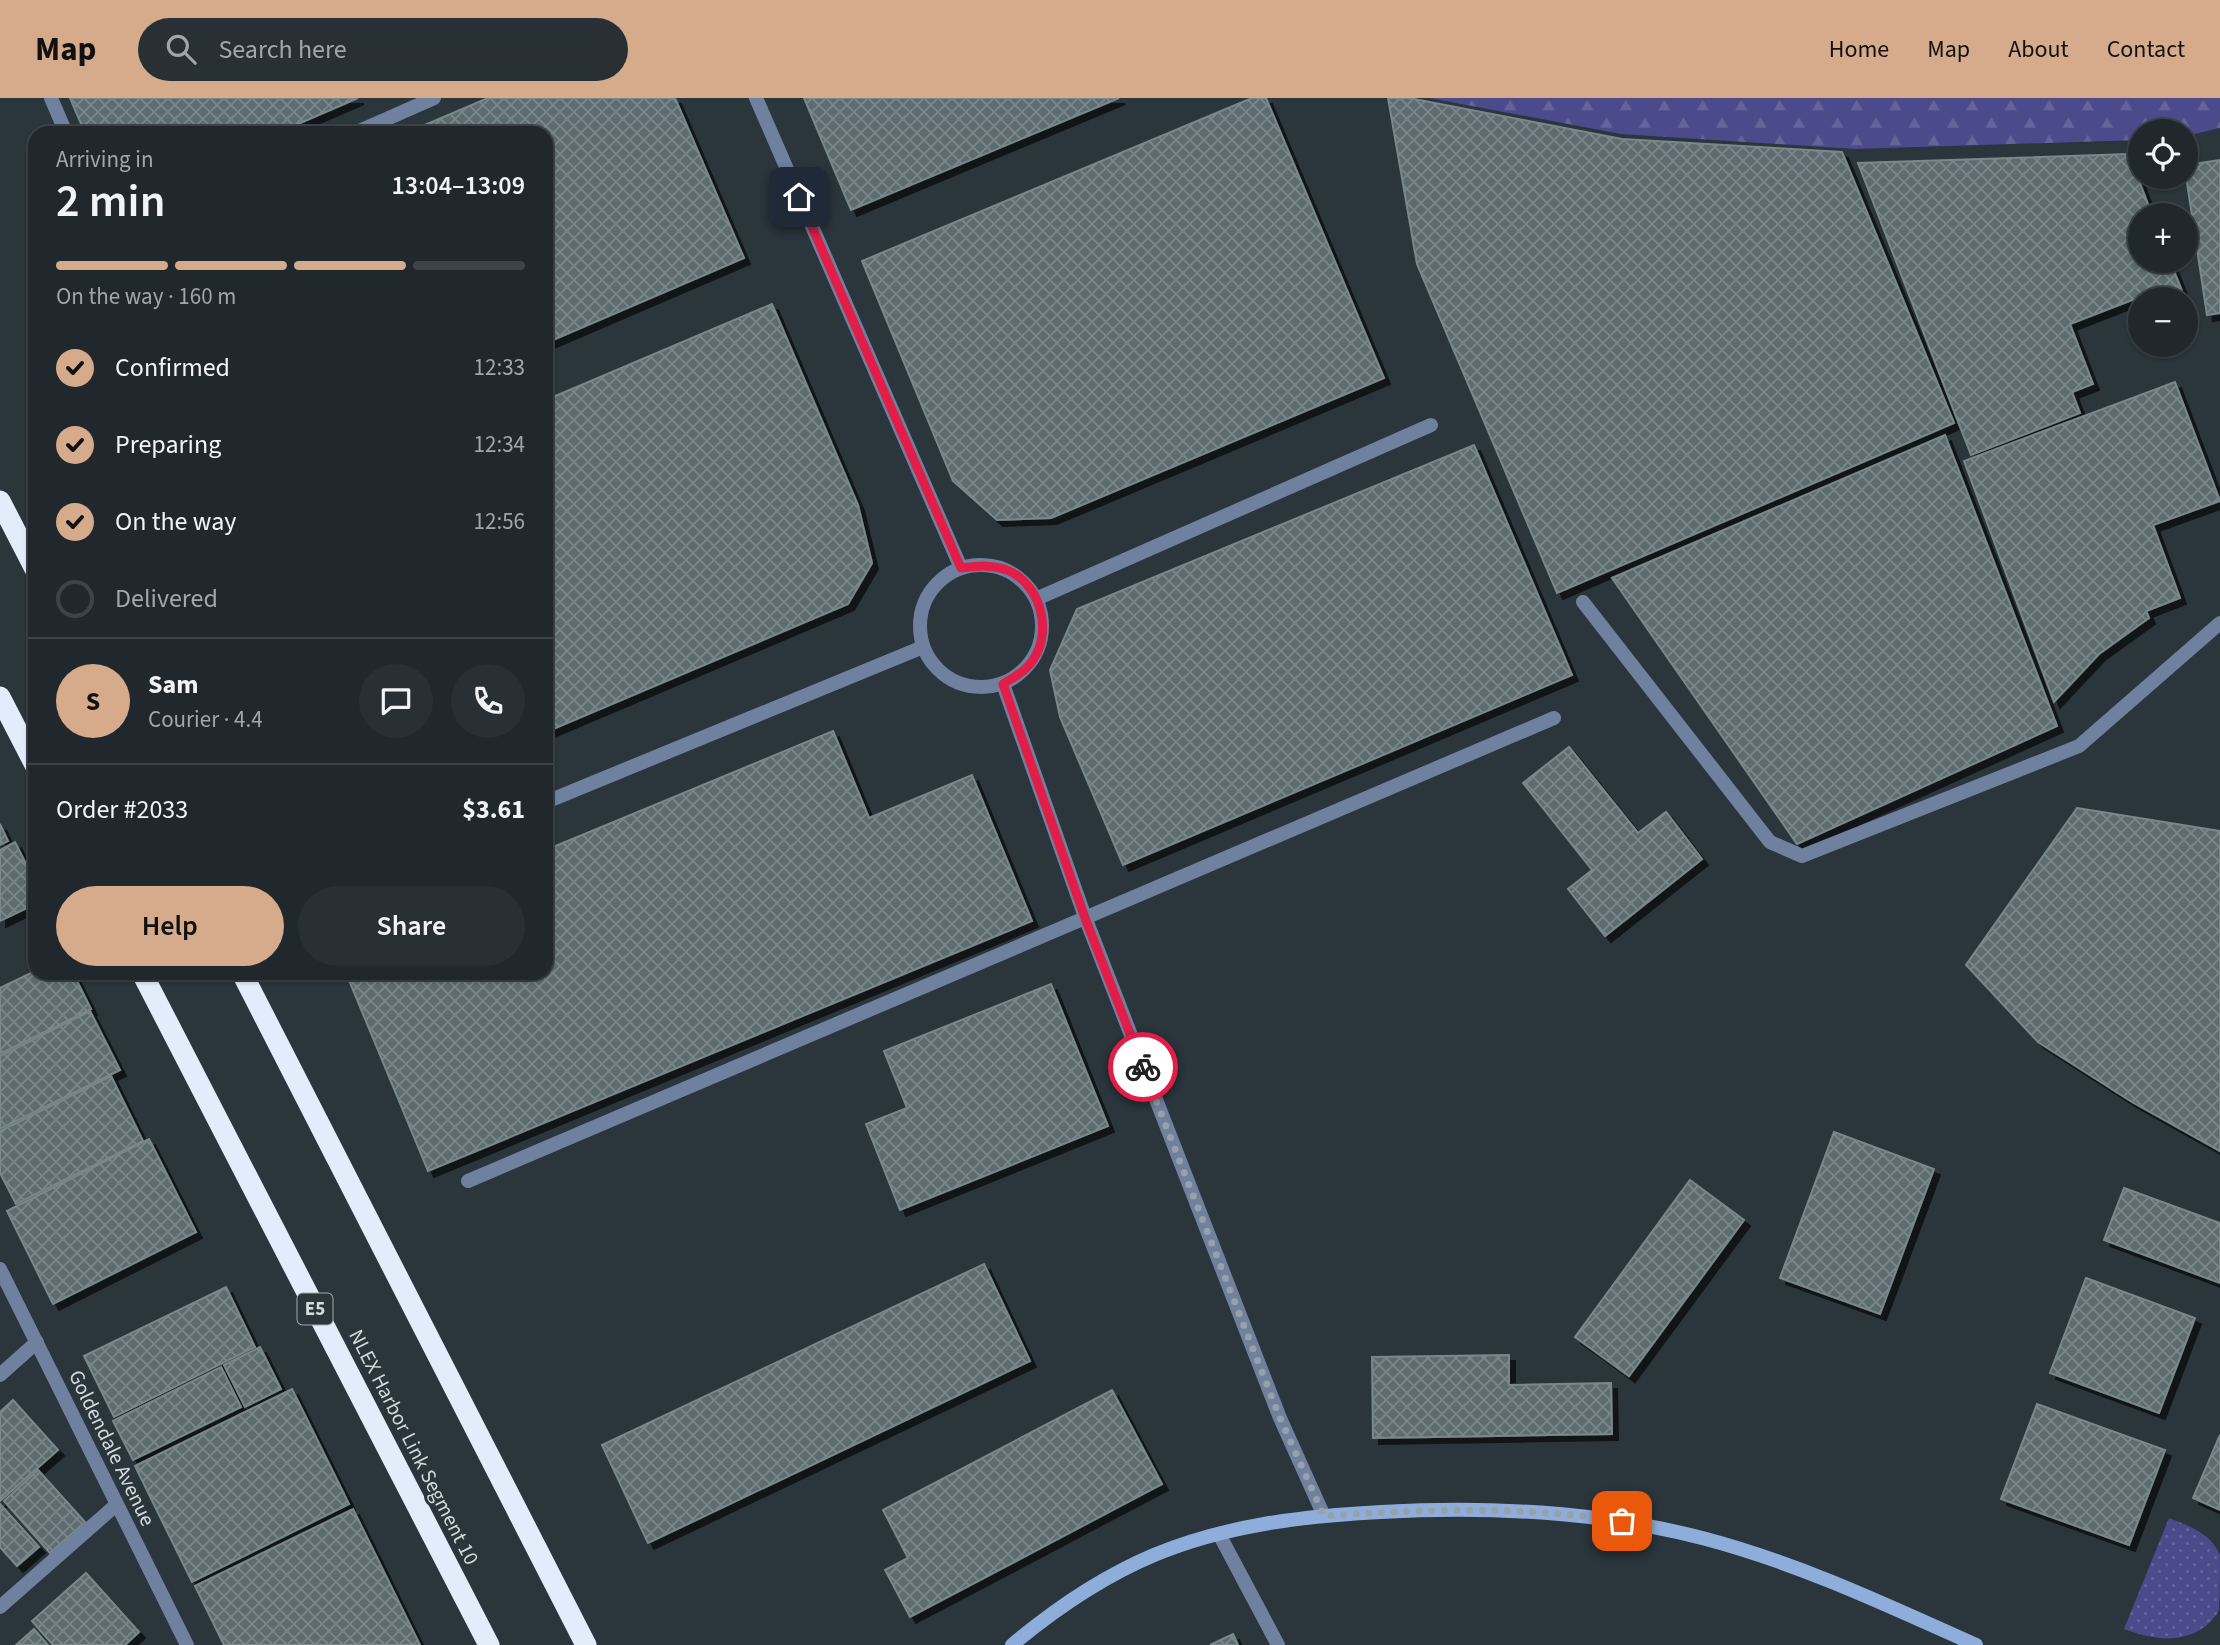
<!DOCTYPE html>
<meta charset="utf-8">
<style>
:root{--surface:#20282d;--page:#283035;--text:#f1f3f6;--muted:#a2a6aa;--line:#3d4449;--accent:#d6ab8b}
body{margin:0;font-family:"Source Sans 3",sans-serif;background:var(--page);color:var(--text);height:100vh;display:flex;flex-direction:column;font-size:26px;white-space:nowrap}
*{box-sizing:border-box;margin:0}
p{font-size:23px;color:var(--muted)}
.icon{flex:none;width:38px;height:38px;fill:none;stroke:currentColor;stroke-width:2;stroke-linecap:round;stroke-linejoin:round}
.map{position:relative;flex:1;overflow:hidden}
.panel{position:absolute;left:28px;top:28px;width:525px;height:854px;display:flex;flex-direction:column;background:var(--surface);border-radius:21px;box-shadow:0 2px 5px #0004,0 0 0 2px var(--line)}
.panel>*{flex:none}
.buttons{position:absolute;left:2128px;top:21px;display:grid;gap:14px}
.buttons a{display:grid;place-items:center;width:70px;height:70px;border-radius:50%;background:var(--surface);box-shadow:0 2px 5px #0004,0 0 0 2px var(--line);font-size:35px}
.pin{position:absolute;display:grid;place-items:center;width:60px;height:60px;color:#fff;margin:-30px;border-radius:14px;box-shadow:0 4px 10px #0006}
.courier{position:absolute;display:grid;place-items:center;width:70px;height:70px;margin:-35px;border:5px solid #e11d48;border-radius:50%;background:#fff;color:#222;box-shadow:0 2px 9px #0007}
.summary em{font-style:normal;font-weight:600}
.summary div{display:flex;flex-direction:column-reverse}
.summary{display:flex;align-items:center;justify-content:space-between;height:119px;padding:0 28px}
h1{font-size:46px;font-weight:600;line-height:52px}
.bar{display:grid;grid-template-columns:repeat(4,1fr);gap:10px 7px;align-content:center;height:84px;padding:0 28px}
.bar i{height:9px;border-radius:5px;background:var(--line)}
.bar .active{background:var(--accent)}
.bar p{grid-column:span 4}
.line{display:flex;align-items:center;gap:18px;padding:0 28px;border-top:2px solid var(--line)}
.line div{flex:1}
.round{display:grid;place-items:center;flex:none;width:74px;height:74px;border-radius:37px;background:var(--page)}
ol{padding:0 28px;list-style:none}
li{display:flex;align-items:center;gap:21px;height:77px}
li p{margin-inline-start:auto}
li .icon{padding:7px;border-radius:50%;background:var(--accent);color:#111;stroke-width:4}
li:last-child{color:var(--muted)}
li i{width:38px;height:38px;border:4px solid var(--line);border-radius:50%}
.action{display:flex;gap:14px;margin-top:auto;padding:14px 28px}
.action a{flex:1;height:80px;border-radius:42px;background:var(--accent);color:#111;font-size:28px;font-weight:600;line-height:80px;text-align:center}
.action a+a{background:var(--page);color:var(--text)}
header{display:flex;align-items:center;gap:42px;box-sizing:border-box;height:98px;padding:0 35px;background:var(--accent);color:#111}
header strong{font-size:33px}
nav{display:flex;gap:38px;margin-inline-start:auto;font-size:24px}
.search{width:490px;height:63px;background:var(--page);display:flex;align-items:center;gap:18px;box-sizing:border-box;padding:0 24px;border-radius:38px;color:var(--muted);font-size:26px}
.map>svg:first-child{display:block}
</style>
<header>
<strong>Map</strong>
<div class="search"><svg class="icon" aria-label="search" viewBox="0 0 24 24"><circle cx="10" cy="10" r="6"/><path d="M15 15l6 6"/></svg>Search here</div>
<nav><a>Home</a><a>Map</a><a>About</a><a>Contact</a></nav>
</header>
<div class="map">
<svg width="2220" height="1547" viewBox="0 0 2220 1547">
<defs>
<pattern id="grass-dots" width="8" height="8" patternUnits="userSpaceOnUse" patternTransform="scale(1.75)"><rect width="8" height="8" fill="#4b4a8b"/><path d="M2 2h.1M6 6h.1" fill="none" stroke="#64649b" stroke-width="1.8" stroke-linecap="round"/></pattern>
<pattern id="forest-firs" width="22" height="20" patternUnits="userSpaceOnUse" patternTransform="scale(1.75)"><rect width="22" height="20" fill="#4b4a8b"/><path d="M5 1l3.5 6h-7zM16 11l3.5 6h-7z" fill="#64649b"/></pattern>
<pattern id="building-cross-hatch" width="8" height="8" patternUnits="userSpaceOnUse" patternTransform="scale(1.75)"><rect width="8" height="8" fill="#5d6c6f"/><path d="M0 0l8 8M0 8l8-8" fill="none" stroke="#7b878a"/></pattern>
<filter id="shadow"><feDropShadow dx="6" dy="6" stdDeviation="0" flood-color="#0009"/></filter>
</defs>
<rect width="100%" height="100%" fill="#2a353c"/>
<path fill="url(#grass-dots)" d="M2169,1420C2189,1428 2211,1435 2220,1457C2220,1470 2220,1501 2219,1511C2217,1518 2211,1523 2206,1528C2180,1547 2152,1541 2124,1531Z"/>
<polygon fill="url(#forest-firs)" points="1429,0 2220,0 2220,30 2186,38 2186,33 2140,33 2140,42 1855,51 1621,36"/>
<g fill="url(#building-cross-hatch)" stroke="#79888c" stroke-width="2" filter="url(#shadow)">
<polygon points="70,0 358,0 277,35 85,35"/>
<polygon points="488,0 675,0 744,160 546,245 546,35 406,35"/>
<polygon points="804,0 1119,0 851,112"/>
<polygon points="1252,0 1266,0 1384,280 1051,420 997,422 953,383 862,163"/>
<polygon points="1388,0 1409,0 1622,41 1842,54 1954,325 1557,495 1417,166"/>
<polygon points="2129,56 2152,117 2140,117 2140,163 2170,163 2182,193 2162,201 2153,201 2150,195 2070,226 2093,286 2072,294 2080,315 1971,357 1858,65"/>
<polygon points="2220,62 2220,215 2207,217 2186,78 2186,67"/>
<polygon points="35,193 35,213 28,196"/>
<polygon points="772,206 858,407 872,465 848,506 546,634 546,302"/>
<polygon points="2175,284 2220,403 2153,427 2180,500 2146,513 2149,520 2099,556 2054,604 1964,363"/>
<polygon points="1945,337 2057,628 1797,746 1612,480"/>
<polygon points="1474,347 1572,577 1123,767 1060,619 1050,572 1077,511"/>
<polygon points="833,633 869,720 972,677 1032,823 428,1073 346,875 546,875 546,752"/>
<polygon points="1569,649 1638,735 1666,714 1702,761 1605,838 1568,791 1592,772 1523,685"/>
<polygon points="2077,710 2220,733 2220,1053 2132,1004 2038,944 1966,867"/>
<polygon points="0,726 8,743 0,747"/>
<polygon points="15,744 35,784 35,806 0,823 0,752"/>
<polygon points="35,873 35,875 73,875 91,911 0,956 0,890"/>
<polygon points="1051,886 1108,1028 900,1112 866,1026 907,1010 884,953"/>
<polygon points="90,913 120,972 0,1031 0,958"/>
<polygon points="111,978 143,1043 16,1106 0,1075 0,1033"/>
<polygon points="1834,1034 1934,1071 1880,1216 1780,1180"/>
<polygon points="149,1041 196,1134 53,1206 7,1113"/>
<polygon points="1690,1082 1744,1122 1629,1278 1575,1239"/>
<polygon points="2124,1090 2220,1125 2220,1185 2104,1142"/>
<polygon points="984,1166 1030,1263 648,1445 602,1347"/>
<polygon points="2086,1180 2195,1220 2159,1315 2050,1275"/>
<polygon points="226,1189 255,1249 114,1319 84,1258"/>
<polygon points="260,1249 281,1291 245,1309 224,1267"/>
<polygon points="1509,1257 1509,1287 1611,1285 1612,1336 1373,1340 1372,1259"/>
<polygon points="221,1269 241,1309 133,1362 113,1323"/>
<polygon points="292,1291 349,1406 192,1484 135,1368"/>
<polygon points="1112,1292 1162,1386 910,1519 885,1472 908,1460 883,1412"/>
<polygon points="13,1302 58,1352 0,1403 0,1314"/>
<polygon points="2037,1306 2165,1352 2129,1447 2001,1401"/>
<polygon points="2220,1337 2220,1412 2193,1400"/>
<polygon points="38,1372 85,1424 50,1455 4,1403"/>
<polygon points="0,1406 39,1449 17,1468 0,1449"/>
<polygon points="353,1411 420,1547 224,1547 195,1488"/>
<polygon points="86,1475 139,1534 125,1547 53,1547 32,1523"/>
<polygon points="34,1531 48,1547 16,1547"/>
<polygon points="1233,1536 1238,1547 1210,1547"/>
</g>
<g fill="none" stroke-linecap="round" stroke-linejoin="round">
<g stroke="#6f819e" stroke-width="14">
<polyline points="51,0 66,35"/>
<polyline points="756,0 961,470"/>
<polyline points="355,35 434,0"/>
<circle cx="981" cy="528" r="61"/>
<polyline points="1036,501 1431,327"/>
<polyline points="1583,504 1770,744 1802,758 2079,648 2220,525"/>
<polyline points="1003,586 1085,819 1280,1320 1324,1418"/>
<polyline points="546,704 923,549"/>
<polyline points="468,1083 1554,620"/>
<polyline points="1219,1436 1278,1547"/>
</g>
<g stroke="#6f819e" stroke-width="14">
<polyline points="0,1171 187,1547"/>
<polyline points="0,1277 37,1244"/>
<polyline points="0,1509 116,1407"/>
</g>
<path stroke="#8faddb" stroke-width="14" d="M1012,1547C1055,1511 1102,1479 1154,1457C1226,1427 1304,1418 1381,1414C1490,1408 1600,1413 1706,1441C1800,1466 1887,1507 1976,1547"/>
<g stroke="#e2ecfa" stroke-width="21">
<polyline points="0,403 35,471"/>
<polyline points="0,599 35,667"/>
<polyline points="142,875 489,1547"/>
<polyline points="242,875 586,1547"/>
</g>
</g>
<g fill="none" stroke-linecap="round" stroke-linejoin="round">
<path stroke="#98a1a6" stroke-width="7" stroke-dasharray="0 12.6" d="M1143,969L1280,1320L1324,1418C1423,1411 1524,1408 1622,1423"/>
<path stroke="#e11d48" stroke-width="9" d="M799,99L961,470C978,468 993,466 1009,473C1043,488 1054,540 1029,567C1023,575 1011,581 1003,586L1085,820L1143,969"/>
</g>
<g text-anchor="middle" dominant-baseline="central" stroke-width="6" stroke-linejoin="round" paint-order="stroke">
<rect fill="#2a353c" stroke="#a1a9ae" stroke-width="2" x="297.5" y="1195.5" width="35" height="31" rx="5"/>
<g font-size="19" font-weight="bold" fill="#d4dbdf">
<text x="315" y="1211">E5</text>
</g>
<g font-size="21" fill="#d4dbdf" stroke="#2a353c">
<text transform="translate(414 1349) rotate(63)">NLEX Harbor Link Segment 10</text>
<text transform="translate(112 1350) rotate(64)">Goldendale Avenue</text>
</g>
</g>
</svg>
<div class="buttons">
<a><svg class="icon" aria-label="locate" viewBox="0 0 24 24"><circle cx="12" cy="12" r="6"/><path d="M12 2v4M12 18v4M2 12h4M18 12h4"/></svg></a>
<a>+</a>
<a>−</a>
</div>
<div class="pin" style="left:1622px;top:1423px;background:#ea580c"><svg class="icon" aria-label="bag" viewBox="0 0 24 24"><path d="M5 8h14l-1 12H6zM9 8a3 3 0 0 1 6 0"/></svg></div>
<div class="pin" style="left:799px;top:99px;background:#1f2937"><svg class="icon" aria-label="home" viewBox="0 0 24 24"><path d="M3 11l9-7 9 7M6 9v11h12V9"/></svg></div>
<div class="courier" style="left:1143px;top:969px"><svg class="icon" aria-label="bike" viewBox="0 0 24 24"><circle cx="6" cy="16" r="4"/><circle cx="18" cy="16" r="4"/><path d="M6 16l4-8h5l3 8M10 8l3 8H6M13 5h3"/></svg></div>
<section class="panel">
<div class="summary"><div><h1>2 min</h1><p>Arriving in</p></div><em>13:04–13:09</em></div>
<div class="bar"><i class="active"></i><i class="active"></i><i class="active"></i><i></i><p>On the way · 160 m</p></div>
<ol>
<li><svg class="icon" aria-label="check" viewBox="0 0 24 24"><path d="M5 12l5 5 9-10"/></svg>Confirmed<p>12:33</p></li>
<li><svg class="icon" aria-label="check" viewBox="0 0 24 24"><path d="M5 12l5 5 9-10"/></svg>Preparing<p>12:34</p></li>
<li><svg class="icon" aria-label="check" viewBox="0 0 24 24"><path d="M5 12l5 5 9-10"/></svg>On the way<p>12:56</p></li>
<li><i></i>Delivered</li>
</ol>
<div class="line" style="height:126px"><b class="round" style="background:var(--accent);color:#111">S</b><div><b>Sam</b><p>Courier · 4.4</p></div><a class="round"><svg class="icon" aria-label="chat" viewBox="0 0 24 24"><path d="M4 5h16v11H9l-5 4z"/></svg></a><a class="round"><svg class="icon" aria-label="phone" viewBox="0 0 24 24"><path d="M5 4h4l2 5-3 2q2 4 5 5l2-3 5 2v4C11 20 4 13 5 4z"/></svg></a></div>
<div class="line" style="height:91px"><div>Order #2033</div><b>$3.61</b></div>
<div class="action"><a>Help</a><a>Share</a></div>
</section>
</div>
